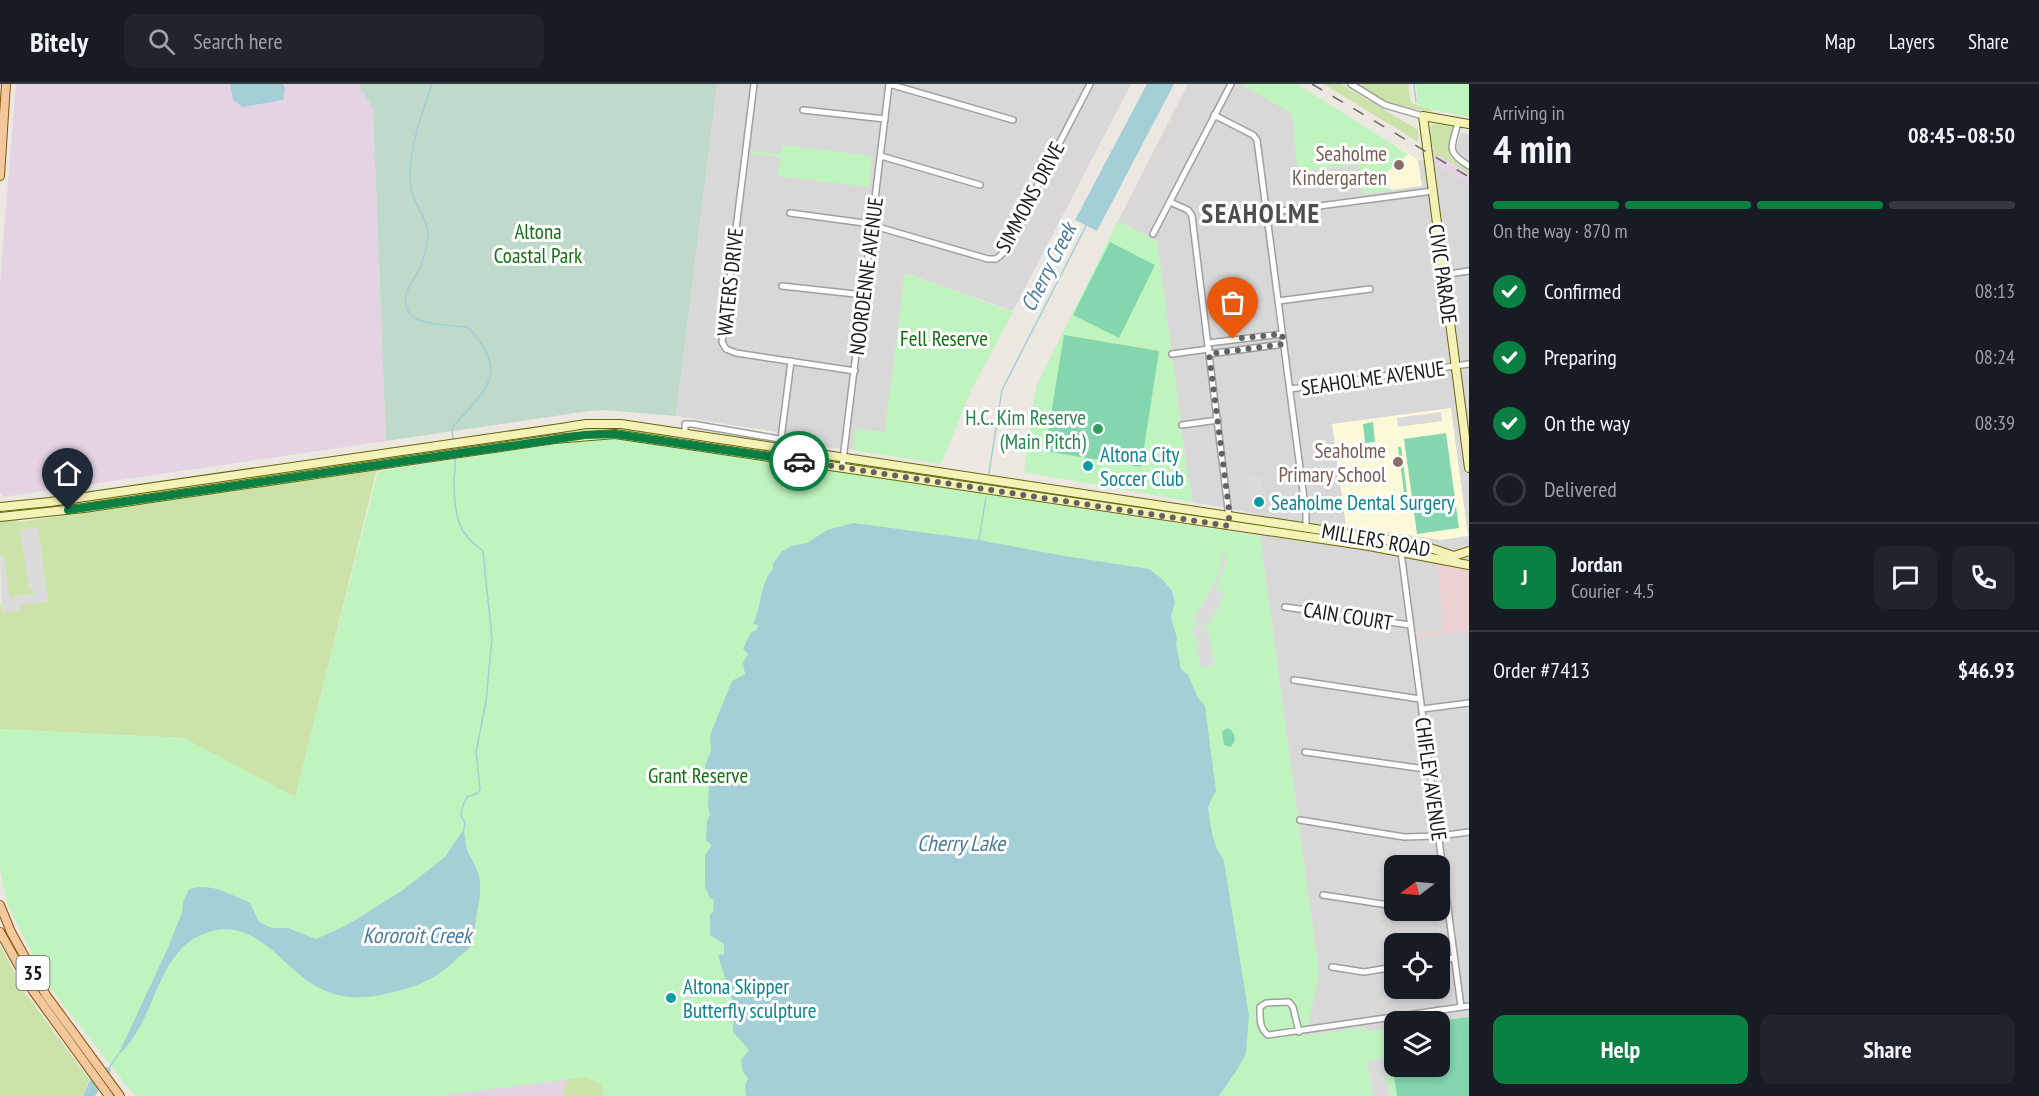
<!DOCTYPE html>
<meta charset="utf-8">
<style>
:root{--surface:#171b24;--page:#20242c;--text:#f1f3f6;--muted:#9ea1a6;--line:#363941;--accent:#0b8043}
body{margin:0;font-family:"PT Sans Narrow",sans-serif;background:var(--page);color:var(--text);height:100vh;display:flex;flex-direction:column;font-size:22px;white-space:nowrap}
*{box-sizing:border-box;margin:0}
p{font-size:20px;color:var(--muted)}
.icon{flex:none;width:33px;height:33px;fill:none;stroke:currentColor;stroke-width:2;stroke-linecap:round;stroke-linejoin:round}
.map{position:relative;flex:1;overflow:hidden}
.sheet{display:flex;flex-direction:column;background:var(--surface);width:570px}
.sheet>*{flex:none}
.needle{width:39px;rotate:254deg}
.controls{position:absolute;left:1384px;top:771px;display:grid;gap:12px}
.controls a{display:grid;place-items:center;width:66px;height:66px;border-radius:12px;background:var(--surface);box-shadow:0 3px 9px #0003;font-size:30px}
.pin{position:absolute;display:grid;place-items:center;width:51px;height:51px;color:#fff;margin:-62px -26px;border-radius:50% 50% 50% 0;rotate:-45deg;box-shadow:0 0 6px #0007}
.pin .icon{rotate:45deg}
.courier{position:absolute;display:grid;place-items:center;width:60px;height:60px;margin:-30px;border:4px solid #0b8043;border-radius:50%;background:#fff;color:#222;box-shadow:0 2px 8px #0007}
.head em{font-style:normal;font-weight:700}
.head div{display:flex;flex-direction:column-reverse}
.head{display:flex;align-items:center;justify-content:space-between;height:102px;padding:0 24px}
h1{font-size:39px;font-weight:700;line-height:45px}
.bar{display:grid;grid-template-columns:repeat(4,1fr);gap:9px 6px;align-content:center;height:72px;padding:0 24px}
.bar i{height:8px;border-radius:4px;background:var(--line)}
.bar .active{background:var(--accent)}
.bar p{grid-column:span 4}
.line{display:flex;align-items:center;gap:15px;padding:0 24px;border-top:2px solid var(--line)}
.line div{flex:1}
.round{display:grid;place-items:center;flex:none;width:63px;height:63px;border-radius:12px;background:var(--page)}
ol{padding:0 24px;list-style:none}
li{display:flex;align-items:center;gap:18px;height:66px}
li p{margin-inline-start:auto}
li .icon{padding:6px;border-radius:50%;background:var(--accent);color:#fff;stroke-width:4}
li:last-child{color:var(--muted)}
li i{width:33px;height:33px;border:3px solid var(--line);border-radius:50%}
.button{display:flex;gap:12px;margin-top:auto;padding:12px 24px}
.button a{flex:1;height:69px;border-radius:12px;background:var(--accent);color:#fff;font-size:24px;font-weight:700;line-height:69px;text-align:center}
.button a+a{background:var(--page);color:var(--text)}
header{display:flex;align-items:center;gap:36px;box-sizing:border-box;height:84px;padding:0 30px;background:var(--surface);border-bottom:2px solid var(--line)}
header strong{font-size:28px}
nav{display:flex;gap:33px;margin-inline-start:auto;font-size:21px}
.search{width:420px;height:54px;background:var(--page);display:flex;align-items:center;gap:15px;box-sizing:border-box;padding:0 21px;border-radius:12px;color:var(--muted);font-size:22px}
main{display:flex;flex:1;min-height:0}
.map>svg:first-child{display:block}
</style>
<header>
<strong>Bitely</strong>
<div class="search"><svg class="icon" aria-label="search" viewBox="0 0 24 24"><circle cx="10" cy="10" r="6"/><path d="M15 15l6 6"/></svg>Search here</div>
<nav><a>Map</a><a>Layers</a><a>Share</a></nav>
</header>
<main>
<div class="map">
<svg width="1469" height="1012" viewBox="0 0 1469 1012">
<rect width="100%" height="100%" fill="#ece7e1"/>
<g fill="#d9d8d8" fill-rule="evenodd">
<polygon points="717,0 1131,0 1013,227 905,189 885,348 856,345 853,366 807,361 804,358 804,352 676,332"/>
<path d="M1188,0H1241L1292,29L1298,88L1359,80L1363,109L1408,70L1418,76L1433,79L1451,90L1460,49L1469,50V933L1438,937L1395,938V944L1369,947L1365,943L1305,952L1319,890L1257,430L1193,418L1187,388L1157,157L1118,137ZM1395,782H1440V826H1395ZM1395,860H1440V904H1395Z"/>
</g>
<polygon fill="#ecd1d2" points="1437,479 1469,487 1469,547 1418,553 1417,549 1442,546 1443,543"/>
<g fill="#e4d3e3">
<polygon points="16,0 358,0 373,25 386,357 3,413 0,409 0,198"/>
<polygon points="1431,62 1434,62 1439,71 1469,90 1469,101 1433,79"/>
<polygon points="570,994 564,1005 563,1012 436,1012"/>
</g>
<g fill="#fcf9d9">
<polygon points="1395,61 1418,76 1422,102 1391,106 1388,103 1389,101 1382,93"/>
<polygon points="1451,324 1468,452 1441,456 1346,442 1332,340"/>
</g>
<g fill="#cbe3a9">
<polygon points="1324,0 1341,0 1418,46 1418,58"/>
<polygon points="1355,0 1408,0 1411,19 1432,26 1431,28 1388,20"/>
<path d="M1432,40L1449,41L1452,44C1454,72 1437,67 1469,87V90L1439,71L1437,73L1435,72L1434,62H1431L1430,43Z"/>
<polygon points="621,343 675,353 672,354 616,347 599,347 528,356 527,355 458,366 457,363 586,344"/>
<polygon points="452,363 450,367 62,423 0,429 0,427 36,424"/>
<polygon points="377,385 295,714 184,654 0,645 0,516 2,528 21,525 21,521 48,518 38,444 29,504 34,506 34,512 31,514 31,510 13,512 13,516 10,514 0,471 0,436 16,435 20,438"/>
<polygon points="907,387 1150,424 1164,429 925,393 907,389"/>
<polygon points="1263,442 1408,463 1430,468 1430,470"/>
<polygon points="0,861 26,910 89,995 83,1012 0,1012"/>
<polygon points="587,993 601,1000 604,1012 563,1012 564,1005 570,994"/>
</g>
<polygon fill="#bfd9cb" points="358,0 717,0 676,332 604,326 589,327 386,357 373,25"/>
<g fill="#bff4bf">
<polygon points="1241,0 1297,0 1408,70 1382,93 1390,102 1388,103 1391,106 1363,110 1359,80 1298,88 1292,29"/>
<polygon points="1416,0 1469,0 1469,33 1421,23 1418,20"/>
<polygon points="782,61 872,72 869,103 778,92 780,73 751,70 751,67 781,70"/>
<polygon points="1118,137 1157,157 1187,388 1193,418 1024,388 1036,303"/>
<polygon points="905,189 1013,228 971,306 941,380 853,366 855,345 885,348"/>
<polygon points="590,355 612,355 640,357 1260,452 1319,890 1306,952 1365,943 1369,947 1395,944 1395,982 1440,982 1440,938 1438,937 1469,933 1469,1012 604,1012 601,1000 587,993 436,1012 135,1012 47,900 8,821 0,786 0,645 184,654 295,713 378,387"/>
</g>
<g fill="#84d6af">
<polygon points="1110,158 1155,181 1119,254 1073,231"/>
<polygon points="1064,251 1159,267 1141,383 1045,367"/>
<polygon points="1373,338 1375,358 1365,359 1363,340"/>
<polygon points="1446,349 1459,444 1417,450 1404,355"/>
<polygon points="1398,363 1401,363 1409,424 1406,424"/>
<path d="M1227,644C1233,646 1236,653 1234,659L1230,663L1224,661L1222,648Z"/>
<polygon points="1469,933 1469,1012 1397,1012 1387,945 1395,944 1395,982 1440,982 1439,937"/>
</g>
<g fill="#dbdbdb">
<polygon points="1441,328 1442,337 1398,343 1397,334"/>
<polygon points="1256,390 1257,392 1261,392 1263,410 1249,412 1247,391"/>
<polygon points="38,443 48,518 21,521 21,526 2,529 0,471 4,473 10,514 13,516 13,512 30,510 32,513 34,508 29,504 20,446"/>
<polygon points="1222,469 1226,469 1225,483 1216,505 1225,510 1208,542 1204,540 1203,542 1204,545 1208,544 1215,581 1201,584 1196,564 1200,563 1200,559 1196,559 1192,543 1197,542 1197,539 1193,536 1217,494 1220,484"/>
<polygon points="1379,975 1385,975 1390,1012 1373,1012 1367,977"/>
</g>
<g fill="#a4cfd7">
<polygon points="230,0 283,0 285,4 283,16 243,23 233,16"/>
<polygon points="1147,0 1174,0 1097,147 1075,136"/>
<path d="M854,439L979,456L1065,472L1149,485L1162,495L1172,507L1175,519L1171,532L1172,538L1177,554L1176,560L1181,585L1188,591L1198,614L1205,622L1216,707L1208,723L1211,745L1216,763L1224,777L1249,932L1246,969L1237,986L1219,1012H746L745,1001L748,994L743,988L741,976L749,966L733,948L734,918L726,906L725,894L718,871L724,870V860L710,851V830L713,828L714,816L710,814L705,803V772L711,762L709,758L706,757L707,737L710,731L708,721L709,699L706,692L705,681L711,667L710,651L732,597L745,590L743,579L748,570L743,565L751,548L757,546L758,541L753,540C762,523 760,498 773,485V480L781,468L791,462L807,459L827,446Z"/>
<path d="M464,745C465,752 465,761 468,768C472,776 477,783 479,792C482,803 479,818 477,828C475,838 475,851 472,860C470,865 463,869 459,873C440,891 427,899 401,906C375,913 351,918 326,907C282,890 258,826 201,851C155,871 156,939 118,971L167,866L182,829L183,818L189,805C211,798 230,810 250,819L259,838L272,844H288L316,855L347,841L403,806L445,773Z"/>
<polygon points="107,983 111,985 110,988 95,1012 83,1012 91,993"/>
</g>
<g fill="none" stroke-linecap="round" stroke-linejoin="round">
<g stroke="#a4cfd7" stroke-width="1.5">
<path d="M432,0C422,29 406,72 411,103C413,121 430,136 428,154C427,163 424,173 421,181C415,197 396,212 411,231C419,241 455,242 468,243C511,291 486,304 452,344L453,356"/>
<polyline points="1414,0 1416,18"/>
<path d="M455,372C456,382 454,391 454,401C455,432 457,449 483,467L492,555L486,617L476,668L480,705L478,709L467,713C463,722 457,730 465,738L464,745"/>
<polyline points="989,389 1002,306 1086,142"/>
<polyline points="979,456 986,413"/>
<polyline points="109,984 118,971"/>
</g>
<defs>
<g id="street">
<polyline points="754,0 722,258 726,265 736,269 855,287"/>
<polyline points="1351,0 1385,21 1423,32"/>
<polyline points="803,26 885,35"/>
<polyline points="1214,31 1253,51 1257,56 1306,430 1306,444"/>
<path d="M1458,38C1452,64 1445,67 1469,82"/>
<polyline points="881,72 980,101"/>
<polyline points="1170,118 1188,126 1192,132 1229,433"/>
<polyline points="790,129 864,139 988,175 996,175 1002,170 1090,0"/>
<polyline points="1266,129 1433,107"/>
<polyline points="1153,150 1231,0"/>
<polyline points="1442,191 1469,187"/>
<polyline points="782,202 864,211"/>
<polyline points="1278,217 1370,205"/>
<polyline points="1208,259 1282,250"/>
<polyline points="1172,270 1209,265"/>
<polyline points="1209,270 1284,260"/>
<polyline points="1290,305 1469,280"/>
<polyline points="1182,341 1218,336"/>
<polyline points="685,349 685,340 692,340 797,358 806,368"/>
<polyline points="781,355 791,277"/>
<polyline points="842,384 889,0 1013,36"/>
<polyline points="1401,468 1461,923"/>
<polyline points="1285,523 1410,541"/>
<polyline points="1294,596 1420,615"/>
<polyline points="1422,625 1469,619"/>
<polyline points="1305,668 1418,684 1429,684"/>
<polyline points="1300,736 1404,753 1439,752 1469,748"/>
<polyline points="1323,811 1395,822"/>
<polyline points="1428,826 1448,829"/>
<polyline points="1440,876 1454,874"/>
<polyline points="1332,883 1364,888 1395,883"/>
<path d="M1299,948L1293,923L1289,918L1266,919L1260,923C1260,934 1259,944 1268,951L1469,922"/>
</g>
<g id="secondary">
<polyline points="1469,40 1423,32 1469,384"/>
<polyline points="0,423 50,418 561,344 586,340 621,340 1421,461 1454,472 1469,467"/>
<polyline points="0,433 84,424 555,355 615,350 1369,462 1469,481"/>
</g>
<g id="primary">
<polyline points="0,92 6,0"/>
<polyline points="0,821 11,848 46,911 120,1012"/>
<polyline points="0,848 33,907 109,1012"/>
</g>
</defs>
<use href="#street" stroke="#9f9f9f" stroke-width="8"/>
<use href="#secondary" stroke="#65670c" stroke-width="10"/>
<use href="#primary" stroke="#87540b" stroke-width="10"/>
<use href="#street" stroke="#fff" stroke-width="5"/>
<use href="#secondary" stroke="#f4f2b7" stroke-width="8"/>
<use href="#primary" stroke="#f4c89d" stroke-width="8"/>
<polyline stroke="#696969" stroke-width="1.5" stroke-dasharray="12 12" stroke-linecap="butt" points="1312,0 1469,93"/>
</g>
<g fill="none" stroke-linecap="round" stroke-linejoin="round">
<polyline stroke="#646260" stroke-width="6" stroke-dasharray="0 10.8" points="799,377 1229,442 1229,426 1209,270 1284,260 1282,250 1233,255"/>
<polyline stroke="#0b8043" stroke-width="8" points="68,426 585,351 615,350 799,377"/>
</g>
<g fill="#8d6e63" stroke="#fff" stroke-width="2">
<circle cx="1399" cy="81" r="6"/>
<circle cx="1398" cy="378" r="6"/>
</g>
<circle fill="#2e9e5b" stroke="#fff" stroke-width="2" cx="1098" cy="345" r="6"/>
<g fill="#0f9aa8" stroke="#fff" stroke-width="2">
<circle cx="1088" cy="382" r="6"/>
<circle cx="1259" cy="418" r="6"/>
<circle cx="671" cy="914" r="6"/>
</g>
<g text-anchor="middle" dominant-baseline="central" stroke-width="6" stroke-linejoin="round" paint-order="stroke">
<rect fill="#fff" stroke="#5f5f5f" stroke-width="1.5" x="16.5" y="872" width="33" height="34" rx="4.5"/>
<g font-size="20" font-weight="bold" fill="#1b1b1b">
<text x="33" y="889">35</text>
</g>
<g font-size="21" fill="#785e54" stroke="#fff" text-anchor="end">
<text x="1387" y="69">Seaholme<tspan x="1387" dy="24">Kindergarten</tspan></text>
<text x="1386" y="366">Seaholme<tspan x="1386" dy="24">Primary School</tspan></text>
</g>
<g font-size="21" fill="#1b1b1b" stroke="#fff">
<text transform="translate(1030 113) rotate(-62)">SIMMONS DRIVE</text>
<text transform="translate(1443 190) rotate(82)">CIVIC PARADE</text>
<text transform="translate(866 192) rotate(-83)">NOORDENNE AVENUE</text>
<text transform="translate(730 198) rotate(-84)">WATERS DRIVE</text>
<text transform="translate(1373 294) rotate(-8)">SEAHOLME AVENUE</text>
<text transform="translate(1376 456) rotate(10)">MILLERS ROAD</text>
<text transform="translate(1348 532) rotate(9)">CAIN COURT</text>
<text transform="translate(1431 695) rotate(82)">CHIFLEY AVENUE</text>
</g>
<g font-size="21" fill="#136f13" stroke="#fff">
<text x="538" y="147">Altona<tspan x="538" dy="24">Coastal Park</tspan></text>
<text x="944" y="254">Fell Reserve</text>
<text x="698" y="691">Grant Reserve</text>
</g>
<g font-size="21" fill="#27864d" stroke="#fff" text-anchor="end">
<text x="1086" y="333">H.C. Kim Reserve<tspan x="1086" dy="24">(Main Pitch)</tspan></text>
</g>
<g font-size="21" fill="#0d838f" stroke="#fff" text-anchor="start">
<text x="1100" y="370">Altona City<tspan x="1100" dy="24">Soccer Club</tspan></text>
<text x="1271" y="418">Seaholme Dental Surgery</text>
<text x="683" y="902">Altona Skipper<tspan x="683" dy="24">Butterfly sculpture</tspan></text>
</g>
<g font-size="22" font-style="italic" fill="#4c7a9b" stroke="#fff">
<text transform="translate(1048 183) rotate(-63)">Cherry Creek</text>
<text x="961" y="759">Cherry Lake</text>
<text x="417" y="851">Kororoit Creek</text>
</g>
<g font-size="27" font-weight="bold" letter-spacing="1.5" fill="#4e4e4e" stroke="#fff">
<text x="1261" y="129">SEAHOLME</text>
</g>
</g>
</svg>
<div class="controls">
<a><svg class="needle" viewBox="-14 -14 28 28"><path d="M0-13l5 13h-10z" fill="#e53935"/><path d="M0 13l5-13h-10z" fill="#9ea1a6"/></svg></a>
<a><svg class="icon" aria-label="locate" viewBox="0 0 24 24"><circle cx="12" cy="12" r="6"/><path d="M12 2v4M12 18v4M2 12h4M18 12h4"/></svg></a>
<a><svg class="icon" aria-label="layers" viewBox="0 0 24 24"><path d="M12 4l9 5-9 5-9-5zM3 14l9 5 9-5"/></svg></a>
</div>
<div class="pin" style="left:1233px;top:255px;background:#ea580c"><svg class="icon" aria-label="bag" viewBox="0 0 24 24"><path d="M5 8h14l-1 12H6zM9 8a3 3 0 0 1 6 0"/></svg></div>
<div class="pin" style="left:68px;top:426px;background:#1f2937"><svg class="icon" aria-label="home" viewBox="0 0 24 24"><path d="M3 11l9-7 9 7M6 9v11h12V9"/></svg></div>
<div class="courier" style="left:799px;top:377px"><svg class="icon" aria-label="car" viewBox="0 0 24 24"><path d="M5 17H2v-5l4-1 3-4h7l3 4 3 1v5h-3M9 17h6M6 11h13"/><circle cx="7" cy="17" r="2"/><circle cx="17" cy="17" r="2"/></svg></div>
</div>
<section class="sheet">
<div class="head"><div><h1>4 min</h1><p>Arriving in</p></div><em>08:45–08:50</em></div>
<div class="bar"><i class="active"></i><i class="active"></i><i class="active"></i><i></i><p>On the way · 870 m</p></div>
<ol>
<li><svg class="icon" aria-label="check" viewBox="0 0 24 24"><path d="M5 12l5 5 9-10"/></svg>Confirmed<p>08:13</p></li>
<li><svg class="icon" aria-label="check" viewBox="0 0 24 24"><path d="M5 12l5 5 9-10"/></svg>Preparing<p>08:24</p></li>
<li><svg class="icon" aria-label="check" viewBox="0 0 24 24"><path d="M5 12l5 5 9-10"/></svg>On the way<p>08:39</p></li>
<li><i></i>Delivered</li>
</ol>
<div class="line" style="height:108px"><b class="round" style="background:var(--accent);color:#fff">J</b><div><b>Jordan</b><p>Courier · 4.5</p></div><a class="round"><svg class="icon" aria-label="chat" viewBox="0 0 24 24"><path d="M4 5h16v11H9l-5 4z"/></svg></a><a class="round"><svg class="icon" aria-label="phone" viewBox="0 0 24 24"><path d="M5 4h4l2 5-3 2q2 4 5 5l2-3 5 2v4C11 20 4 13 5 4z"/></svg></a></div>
<div class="line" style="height:78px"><div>Order #7413</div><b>$46.93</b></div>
<div class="button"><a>Help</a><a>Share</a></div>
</section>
</main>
